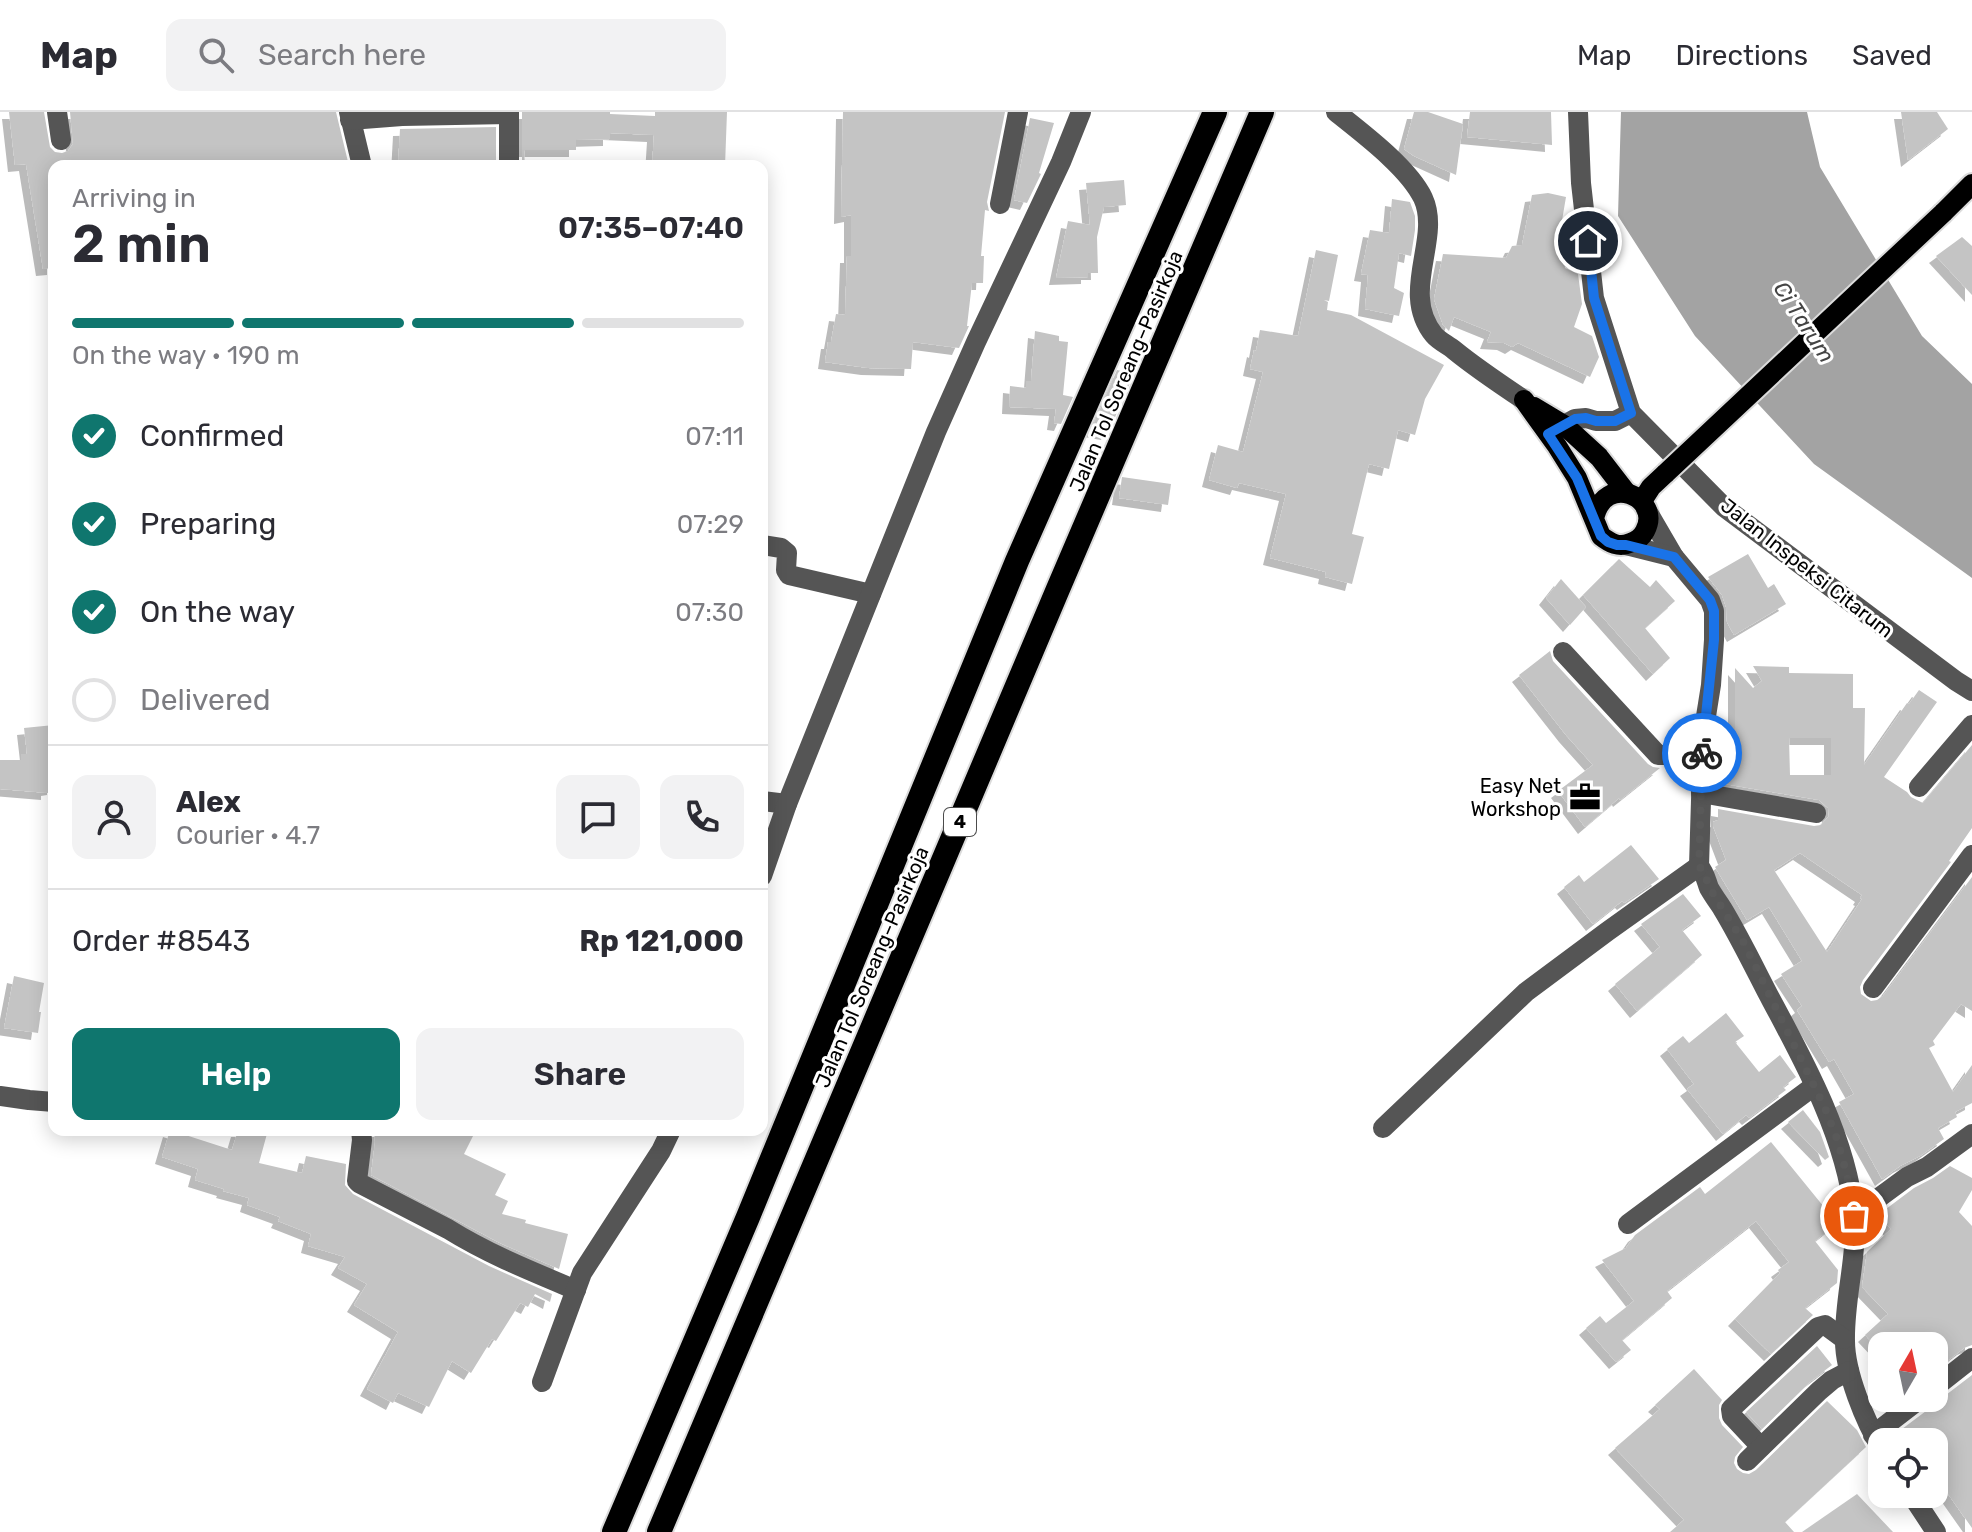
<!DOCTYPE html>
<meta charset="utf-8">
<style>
:root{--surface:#fff;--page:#f2f2f3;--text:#2b2b33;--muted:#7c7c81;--line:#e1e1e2;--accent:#0f766e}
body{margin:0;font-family:Rubik,sans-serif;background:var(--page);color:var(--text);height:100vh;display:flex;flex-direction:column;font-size:30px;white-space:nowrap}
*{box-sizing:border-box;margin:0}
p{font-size:26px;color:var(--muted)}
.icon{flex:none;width:44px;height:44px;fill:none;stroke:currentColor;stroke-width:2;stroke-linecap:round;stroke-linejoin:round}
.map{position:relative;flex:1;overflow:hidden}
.sheet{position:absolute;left:48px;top:48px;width:720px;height:976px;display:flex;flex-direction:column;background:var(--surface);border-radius:16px;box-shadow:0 4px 20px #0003}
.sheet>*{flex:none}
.needle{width:52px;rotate:9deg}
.controls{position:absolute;left:1868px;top:1220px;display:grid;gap:16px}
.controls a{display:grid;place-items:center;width:80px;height:80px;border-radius:16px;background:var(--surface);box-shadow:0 4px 20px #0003;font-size:40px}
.pin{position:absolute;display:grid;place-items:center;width:68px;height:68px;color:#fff;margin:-34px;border:4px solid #fff;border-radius:50%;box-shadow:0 2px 8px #0007}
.courier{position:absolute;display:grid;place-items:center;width:80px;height:80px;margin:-40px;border:6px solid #1a73e8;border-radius:50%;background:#fff;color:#222;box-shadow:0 2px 10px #0007}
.overview em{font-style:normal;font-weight:600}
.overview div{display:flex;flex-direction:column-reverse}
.overview{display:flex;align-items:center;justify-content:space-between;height:136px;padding:0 24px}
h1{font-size:52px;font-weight:600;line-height:60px}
.bar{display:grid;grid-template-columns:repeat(4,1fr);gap:12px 8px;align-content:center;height:96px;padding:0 24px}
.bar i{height:10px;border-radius:6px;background:var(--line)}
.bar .on{background:var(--accent)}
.bar p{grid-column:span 4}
.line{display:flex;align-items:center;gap:20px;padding:0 24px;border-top:2px solid var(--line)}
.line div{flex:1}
.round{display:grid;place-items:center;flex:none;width:84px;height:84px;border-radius:16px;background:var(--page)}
ol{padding:0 24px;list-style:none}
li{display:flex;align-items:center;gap:24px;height:88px}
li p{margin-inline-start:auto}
li .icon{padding:8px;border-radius:50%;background:var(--accent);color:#fff;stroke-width:4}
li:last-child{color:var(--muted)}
li i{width:44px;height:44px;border:4px solid var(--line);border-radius:50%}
.primary-button{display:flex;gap:16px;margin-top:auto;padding:16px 24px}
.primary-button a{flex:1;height:92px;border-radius:16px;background:var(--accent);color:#fff;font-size:32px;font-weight:600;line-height:92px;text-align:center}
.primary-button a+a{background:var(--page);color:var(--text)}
header{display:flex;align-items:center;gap:48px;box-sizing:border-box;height:112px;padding:0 40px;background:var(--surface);border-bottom:2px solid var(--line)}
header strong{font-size:38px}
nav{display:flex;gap:44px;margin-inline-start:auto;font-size:28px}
.search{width:560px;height:72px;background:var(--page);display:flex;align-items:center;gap:20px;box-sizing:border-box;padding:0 28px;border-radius:16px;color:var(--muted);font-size:30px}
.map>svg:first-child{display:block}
</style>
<header>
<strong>Map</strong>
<div class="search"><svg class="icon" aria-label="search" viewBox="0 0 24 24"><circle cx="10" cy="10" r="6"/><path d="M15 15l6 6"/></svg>Search here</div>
<nav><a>Map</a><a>Directions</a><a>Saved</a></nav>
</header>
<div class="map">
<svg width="1972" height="1420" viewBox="0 0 1972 1420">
<defs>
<filter id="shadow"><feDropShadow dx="-7" dy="7" stdDeviation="0" flood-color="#0004"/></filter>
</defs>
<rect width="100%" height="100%" fill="#fff"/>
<polygon fill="#a3a3a3" points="1621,0 1807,0 1820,55 1922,224 1972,272 1972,466 1814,352 1695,224 1618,104"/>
<g fill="#c4c4c4" fill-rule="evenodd" filter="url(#shadow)">
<polygon points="9,0 44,0 50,35 55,40 62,41 68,39 73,32 70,0 336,0 349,54 327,54 325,48 285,52 286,54 54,54 54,156 43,157 26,52 15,53"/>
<polygon points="522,0 610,0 610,2 655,4 655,0 727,0 725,54 652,54 654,23 610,21 610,27 576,28 576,38 524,38 525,54 522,54"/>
<polygon points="843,0 1005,0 987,90 989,99 985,98 981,144 984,144 983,171 972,171 967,214 969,214 959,236 913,230 911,257 868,256 825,250 828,230 831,230 836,202 845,203 847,144 851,144 851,103 841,105"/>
<polygon points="1414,0 1428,0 1463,12 1456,63 1414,44 1404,37"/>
<polygon points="1470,0 1551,0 1552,33 1467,25"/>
<polygon points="1901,0 1937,0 1948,17 1908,48"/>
<polygon points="1030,6 1054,11 1039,61 1041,62 1027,91 1014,88"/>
<polygon points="496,15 496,54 398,54 400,17"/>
<polygon points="1124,68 1126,93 1104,95 1097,125 1098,161 1088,161 1088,165 1056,166 1068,109 1090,113 1086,71"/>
<polygon points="1548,81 1566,85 1557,138 1563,139 1565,156 1578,162 1582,192 1574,215 1592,224 1599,245 1590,265 1518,231 1512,235 1504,231 1487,230 1491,220 1454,205 1449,219 1443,213 1434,187 1443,142 1506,146 1512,134 1522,133 1532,83"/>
<polygon points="1392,87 1410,90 1415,104 1415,118 1411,144 1399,141 1394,176 1404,181 1399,204 1365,197 1368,163 1361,162 1370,118 1389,121"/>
<polygon points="1962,125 1972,134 1972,183 1936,144"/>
<polygon points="1316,138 1338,143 1329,189 1324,188 1328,190 1327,198 1351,203 1444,253 1425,287 1415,323 1398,318 1389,357 1369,352 1352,422 1364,425 1352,472 1325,465 1326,460 1270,446 1286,382 1239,371 1237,376 1209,368 1218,333 1243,340 1263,260 1250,257 1254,238 1256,239 1260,218 1298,224"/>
<polygon points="1035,219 1059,224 1059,229 1068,230 1063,283 1073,285 1061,312 1054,311 1056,297 1009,295 1010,274 1026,276 1026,269 1031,269"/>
<polygon points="1117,258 1134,262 1108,321 1091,318"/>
<polygon points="1122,365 1171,372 1168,393 1119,386"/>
<polygon points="1748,442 1768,476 1774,472 1786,492 1734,523 1727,510 1726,495 1722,483 1708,465"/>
<polygon points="1619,447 1650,475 1656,468 1675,489 1645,516 1670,546 1653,562 1583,483"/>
<polygon points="1561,467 1586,495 1570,513 1546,486"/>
<polygon points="1550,539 1553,549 1648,652 1653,655 1660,656 1620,688 1619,686 1585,715 1558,679 1593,653 1566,623 1519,563"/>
<path d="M1753,554L1789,555V561L1853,562V596H1865L1864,653L1907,591L1909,592L1919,578L1937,590L1884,665L1907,680L1911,685L1923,691L1972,633V716L1949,749L1951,750L1863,868L1860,875L1861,882L1871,889L1877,888L1883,884L1972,765V899L1961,892L1933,929L1935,933L1929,936L1953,980L1972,953V991L1955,1000L1957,1005L1938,1016L1944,1027L1920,1044L1900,1054L1882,1067L1839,990L1854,982L1834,947L1829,950L1797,898L1802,894L1781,862L1802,849L1769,795L1747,808L1715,755L1726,748L1713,714V710L1718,708V697L1814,714L1821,713L1829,704L1828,696L1819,688L1719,671V650H1715L1716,624H1735V556L1753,576L1762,569ZM1789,626H1831V663H1790ZM1800,741L1862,783L1860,786L1862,787L1827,840L1774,758Z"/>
<polygon points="54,613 54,676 48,677 48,681 0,677 0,648 21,648 21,642 27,642 24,616"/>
<polygon points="1631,733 1659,767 1624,791 1622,789 1593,812 1564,775 1579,763 1584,770"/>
<polygon points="1683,782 1701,804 1682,818 1702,843 1637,899 1615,872 1660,835 1641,812"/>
<polygon points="14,864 44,871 39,900 41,900 38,921 4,916"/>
<polygon points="1726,901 1744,924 1735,930 1759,960 1780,943 1796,965 1783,975 1786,978 1749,1006 1746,1003 1723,1022 1687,977 1694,972 1667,937 1683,924 1689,931"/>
<polygon points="1803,998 1820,1020 1829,1045 1825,1048 1788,1010"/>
<polygon points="170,1018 232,1038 238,1018 268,1018 259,1051 302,1061 306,1044 346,1052 345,1073 353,1082 489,1154 552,1182 550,1190 535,1182 528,1195 520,1191 496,1229 492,1227 471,1261 452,1249 429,1295 398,1281 393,1291 367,1277 398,1220 354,1193 367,1172 338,1156 345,1145 308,1134 311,1122 278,1109 280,1105 247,1093 249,1086 223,1079 224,1077 195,1068 198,1057 162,1045"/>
<polygon points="374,1018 476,1018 464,1042 506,1062 495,1083 508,1089 502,1102 526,1108 525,1111 568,1122 559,1157 500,1131 371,1063 375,1030"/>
<polygon points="1771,1030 1837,1111 1815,1129 1838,1158 1837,1171 1805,1196 1813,1203 1771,1242 1735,1207 1780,1161 1778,1158 1789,1150 1756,1109 1667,1179 1672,1186 1622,1228 1631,1238 1616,1250 1586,1216 1600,1204 1606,1211 1634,1189 1602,1148 1626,1136 1635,1123 1700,1075 1705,1082"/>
<polygon points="1950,1054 1972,1066 1972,1078 1959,1100 1972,1114 1972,1233 1964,1236 1934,1259 1934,1234 1882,1234 1882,1241 1865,1223 1888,1202 1862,1175 1867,1140 1891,1117 1878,1103 1914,1076 1933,1066"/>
<polygon points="1817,1234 1832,1253 1811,1269 1762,1317 1746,1300"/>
<polygon points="1694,1257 1722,1288 1719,1293 1719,1306 1722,1313 1743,1335 1735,1345 1734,1351 1737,1357 1743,1361 1749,1362 1756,1358 1827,1289 1857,1318 1866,1335 1785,1410 1794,1420 1670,1420 1684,1408 1615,1336 1660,1297 1655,1293"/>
<polygon points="1972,1263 1972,1416 1934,1362 1934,1330 1911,1330 1902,1317 1934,1293 1934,1289 1942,1286"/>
<polygon points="1857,1382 1893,1420 1802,1420"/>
</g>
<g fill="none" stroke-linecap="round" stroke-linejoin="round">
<defs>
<g id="major">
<polyline points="1943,101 1972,72"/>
<path d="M1524,288L1557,334L1577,366L1601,424C1610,431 1619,436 1630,431C1637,429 1642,425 1645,419C1663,385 1604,359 1594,407"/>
<polyline points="1534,295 1564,313 1599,345 1626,380"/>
<polyline points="1642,389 1651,375 1666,361"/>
</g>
<g id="highway">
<polyline points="614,1420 748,1105 1017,449 1215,0"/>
<polyline points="659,1420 1058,477 1262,0"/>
</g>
</defs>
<use href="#major" stroke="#dbdbdb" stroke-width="24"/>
<use href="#highway" stroke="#dbdbdb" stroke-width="28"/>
<g stroke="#555" stroke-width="20">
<polyline points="57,0 61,28"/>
<polyline points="349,0 362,54"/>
<path d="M1336,0C1362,21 1408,55 1423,86C1442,127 1399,180 1434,223C1439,229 1448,233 1454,238C1476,256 1500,272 1524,288"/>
<polyline points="1578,0 1581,71 1594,186 1631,301 1724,395 1956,569 1972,579"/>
<polyline points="350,8 402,4 509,2"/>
<polyline points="509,54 509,0"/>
<polyline points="1000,92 1018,0"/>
<polyline points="1552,320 1575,307 1586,306 1596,309 1615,309 1631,301"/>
<path d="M1646,397L1674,445L1710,488L1714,499V528L1711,573L1703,623L1699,754C1705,761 1706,768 1709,776C1713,783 1718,790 1722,796C1739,824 1753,853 1768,882C1804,949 1846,1025 1854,1101C1858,1144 1844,1186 1845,1229C1845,1260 1865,1310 1882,1337"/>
<polyline points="762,433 781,436 787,441 786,458 789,463 871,482"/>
<polyline points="1626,433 1674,445"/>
<polyline points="1563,540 1658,643 1675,643 1703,623"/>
<polyline points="1919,675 1972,613"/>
<polyline points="1701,681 1816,701"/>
<polyline points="762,689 787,692"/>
<polyline points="762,764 787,692 936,320 976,230 1061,50 1081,0"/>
<polyline points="1873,876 1972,743"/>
<polyline points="0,984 29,988 54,990"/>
<polyline points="1383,1016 1526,880 1608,819 1699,754"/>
<path d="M361,1018L362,1028L357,1069L359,1071L448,1117C488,1142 533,1160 576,1178"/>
<polyline points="1854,1104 1907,1065 1927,1055 1972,1022"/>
<polyline points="1628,1112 1814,974"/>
<polyline points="542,1270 582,1161 661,1039 671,1018"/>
<polyline points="1934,1276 1972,1246"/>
<polyline points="1873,1323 1921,1286"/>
<polyline points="1761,1335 1732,1304 1731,1297 1818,1215 1825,1213 1844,1227"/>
<polyline points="1747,1349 1819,1279 1832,1268 1849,1259"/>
<polyline points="1911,1382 1936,1420"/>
</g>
<use href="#major" stroke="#000" stroke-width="20"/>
<use href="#highway" stroke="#000" stroke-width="24"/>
<defs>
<polyline id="major-bridge" points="1666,361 1943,101"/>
</defs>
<use href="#major-bridge" stroke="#dbdbdb" stroke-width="24" stroke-linecap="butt"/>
<use href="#major-bridge" stroke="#000" stroke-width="20"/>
</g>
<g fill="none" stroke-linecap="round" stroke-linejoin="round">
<polyline stroke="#595959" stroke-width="8" stroke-dasharray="0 14.4" points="1702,641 1699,754 1704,760 1709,775 1744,831 1825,996 1837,1027 1847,1063 1854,1104"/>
<polyline stroke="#1a73e8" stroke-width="10" points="1588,129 1594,186 1631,301 1615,309 1596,309 1586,306 1575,307 1548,322 1577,366 1601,424 1608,430 1617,433 1626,433 1674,445 1710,488 1714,499 1714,528 1702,641"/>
</g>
<defs>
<symbol id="office-bare" viewBox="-9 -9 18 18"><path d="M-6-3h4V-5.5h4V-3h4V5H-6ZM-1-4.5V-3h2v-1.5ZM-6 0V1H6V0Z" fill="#000" stroke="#fff" stroke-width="2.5" paint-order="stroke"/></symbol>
</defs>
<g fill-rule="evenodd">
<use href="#office-bare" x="1563" y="663" width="44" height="44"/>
</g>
<g text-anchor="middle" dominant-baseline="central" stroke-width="6" stroke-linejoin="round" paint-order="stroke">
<rect fill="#fff" stroke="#4c4c4c" stroke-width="2" x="944" y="696" width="32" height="28" rx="6"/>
<g font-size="18" font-weight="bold" fill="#000">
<text x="960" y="710">4</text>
</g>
<g font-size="20" fill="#000" stroke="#fff">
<text transform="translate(1126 259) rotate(-67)">Jalan Tol Soreang–Pasirkoja</text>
<text transform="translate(1807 456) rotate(38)">Jalan Inspeksi Citarum</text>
<text transform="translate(872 855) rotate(-67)">Jalan Tol Soreang–Pasirkoja</text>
</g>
<g font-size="20" fill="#000" stroke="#fff" text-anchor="end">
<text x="1561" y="674">Easy Net<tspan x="1561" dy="23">Workshop</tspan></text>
</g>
<g font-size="22" font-style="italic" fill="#444" stroke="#fff">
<text transform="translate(1804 210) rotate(57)">Ci Tarum</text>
</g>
</g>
</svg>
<div class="controls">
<a><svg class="needle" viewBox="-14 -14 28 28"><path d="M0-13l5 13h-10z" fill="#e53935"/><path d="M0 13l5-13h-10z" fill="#7c7c81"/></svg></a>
<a><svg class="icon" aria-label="locate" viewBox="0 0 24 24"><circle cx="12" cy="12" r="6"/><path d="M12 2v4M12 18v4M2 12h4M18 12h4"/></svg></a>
</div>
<div class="pin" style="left:1854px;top:1104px;background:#ea580c"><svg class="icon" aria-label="bag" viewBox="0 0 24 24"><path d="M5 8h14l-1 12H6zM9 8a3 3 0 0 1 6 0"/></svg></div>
<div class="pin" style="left:1588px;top:129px;background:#1f2937"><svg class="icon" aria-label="home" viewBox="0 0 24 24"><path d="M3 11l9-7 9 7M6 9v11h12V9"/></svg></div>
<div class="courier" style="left:1702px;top:641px"><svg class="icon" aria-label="bike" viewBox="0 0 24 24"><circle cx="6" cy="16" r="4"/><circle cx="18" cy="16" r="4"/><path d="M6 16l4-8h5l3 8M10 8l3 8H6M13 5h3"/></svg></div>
<section class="sheet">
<div class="overview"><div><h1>2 min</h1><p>Arriving in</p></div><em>07:35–07:40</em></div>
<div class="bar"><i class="on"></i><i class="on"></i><i class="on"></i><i></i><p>On the way · 190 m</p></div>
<ol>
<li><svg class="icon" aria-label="check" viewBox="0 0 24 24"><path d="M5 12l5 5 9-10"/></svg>Confirmed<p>07:11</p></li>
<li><svg class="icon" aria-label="check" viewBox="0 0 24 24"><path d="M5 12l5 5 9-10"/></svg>Preparing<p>07:29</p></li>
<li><svg class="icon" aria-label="check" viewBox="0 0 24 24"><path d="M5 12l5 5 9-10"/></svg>On the way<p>07:30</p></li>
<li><i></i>Delivered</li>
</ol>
<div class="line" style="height:144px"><a class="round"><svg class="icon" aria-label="person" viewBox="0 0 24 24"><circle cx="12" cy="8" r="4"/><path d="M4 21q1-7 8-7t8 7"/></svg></a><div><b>Alex</b><p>Courier · 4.7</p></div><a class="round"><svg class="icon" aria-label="chat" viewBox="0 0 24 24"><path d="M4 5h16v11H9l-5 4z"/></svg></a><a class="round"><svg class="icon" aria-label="phone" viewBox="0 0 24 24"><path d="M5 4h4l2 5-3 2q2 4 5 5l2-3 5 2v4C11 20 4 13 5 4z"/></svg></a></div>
<div class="line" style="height:104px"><div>Order #8543</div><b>Rp 121,000</b></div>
<div class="primary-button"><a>Help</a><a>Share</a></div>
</section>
</div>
